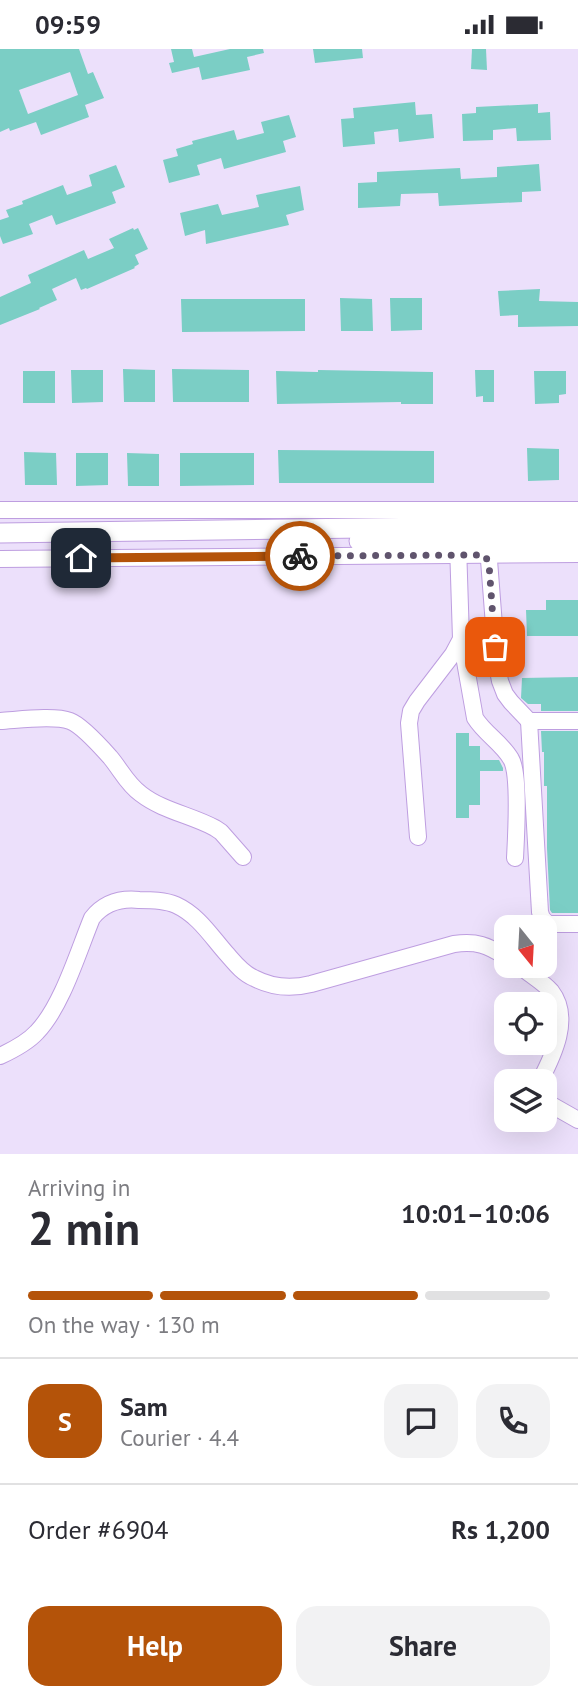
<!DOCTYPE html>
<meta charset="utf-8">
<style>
:root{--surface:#fff;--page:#f2f2f3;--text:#2b2b33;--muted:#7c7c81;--line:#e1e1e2;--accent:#b45309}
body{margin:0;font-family:"PT Sans",sans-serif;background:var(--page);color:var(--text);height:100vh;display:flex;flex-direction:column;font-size:26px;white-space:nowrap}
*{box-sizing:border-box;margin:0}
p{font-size:23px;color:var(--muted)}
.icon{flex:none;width:38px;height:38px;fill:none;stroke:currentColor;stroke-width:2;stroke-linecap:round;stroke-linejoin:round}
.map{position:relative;height:1105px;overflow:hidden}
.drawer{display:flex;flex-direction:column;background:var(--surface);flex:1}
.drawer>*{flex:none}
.needle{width:46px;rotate:162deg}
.fabs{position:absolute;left:494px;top:866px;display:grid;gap:14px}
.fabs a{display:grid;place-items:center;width:63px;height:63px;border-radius:14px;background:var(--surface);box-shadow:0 7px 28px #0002;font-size:35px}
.pin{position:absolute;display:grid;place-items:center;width:60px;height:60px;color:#fff;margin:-30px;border-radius:14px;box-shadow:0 4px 10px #0006}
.courier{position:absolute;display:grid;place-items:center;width:70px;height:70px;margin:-35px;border:5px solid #b45309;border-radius:50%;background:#fff;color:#222;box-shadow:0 2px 9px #0007}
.overview em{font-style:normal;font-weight:800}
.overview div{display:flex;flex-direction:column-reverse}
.overview{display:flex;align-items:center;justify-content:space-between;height:119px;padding:0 28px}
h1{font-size:46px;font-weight:800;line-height:52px}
.bar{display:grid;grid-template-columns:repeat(4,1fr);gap:10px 7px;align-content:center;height:84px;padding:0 28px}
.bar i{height:9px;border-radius:5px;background:var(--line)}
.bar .selected{background:var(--accent)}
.bar p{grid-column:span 4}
.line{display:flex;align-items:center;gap:18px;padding:0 28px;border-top:2px solid var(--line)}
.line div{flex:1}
.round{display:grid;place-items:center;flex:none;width:74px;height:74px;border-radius:21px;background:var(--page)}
.button{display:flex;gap:14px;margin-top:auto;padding:14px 28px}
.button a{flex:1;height:80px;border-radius:21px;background:var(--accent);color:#fff;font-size:28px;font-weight:800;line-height:80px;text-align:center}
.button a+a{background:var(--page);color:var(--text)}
.status{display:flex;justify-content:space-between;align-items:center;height:49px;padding:0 35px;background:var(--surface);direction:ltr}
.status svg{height:19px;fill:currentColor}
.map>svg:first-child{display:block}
</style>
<div class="status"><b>09:59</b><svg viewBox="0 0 49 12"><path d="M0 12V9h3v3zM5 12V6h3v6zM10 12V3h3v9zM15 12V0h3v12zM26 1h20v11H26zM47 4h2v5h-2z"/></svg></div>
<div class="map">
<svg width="578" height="1105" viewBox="0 0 578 1105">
<rect width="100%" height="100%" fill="#ece0fb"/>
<g fill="#7bcec5" fill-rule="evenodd">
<path d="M0,0H79L88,25L93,23L104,49L85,56L89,68L41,86L36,73L10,82L9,79L0,83ZM70,23L78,46L28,65L19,41Z"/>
<polygon points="171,0 192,0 194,8 230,0 263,0 264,4 247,8 250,21 202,31 199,18 172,24 169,14 174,13"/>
<polygon points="313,0 362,0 363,9 315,14"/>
<polygon points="472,0 486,0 487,21 471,20"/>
<polygon points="415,53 416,66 432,65 434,89 399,93 398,80 374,83 375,95 343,98 341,70 354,69 353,59"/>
<polygon points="538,55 538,64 550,63 551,91 517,92 516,79 493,81 493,91 463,92 462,65 476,64 476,58"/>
<polygon points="289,66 296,88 283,92 286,103 224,120 221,109 197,116 200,126 169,134 163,111 178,107 176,100 193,95 192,92 234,81 237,91 264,84 261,73"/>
<polygon points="539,115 541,142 522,143 522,153 439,157 438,144 401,145 400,157 358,159 358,134 377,133 377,123 460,119 461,130 497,128 497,118"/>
<polygon points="116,116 125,138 112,143 116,154 56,176 52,166 29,175 33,185 3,195 0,187 0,171 9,168 6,161 23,155 22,152 63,136 67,146 92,137 89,126"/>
<polygon points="300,137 304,161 286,166 289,176 206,195 205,181 185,187 180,164 218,155 222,166 259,158 256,146"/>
<polygon points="133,179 134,181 138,179 148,200 135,206 139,215 134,218 135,219 87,240 86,239 81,241 76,229 52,240 57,251 39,259 40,260 0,276 0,248 31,234 28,226 84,201 88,210 114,199 109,190"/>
<polygon points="540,240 539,252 578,253 578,277 518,278 518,266 500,267 498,242"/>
<polygon points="340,249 372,250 373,282 341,282"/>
<polygon points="390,249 422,249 422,281 391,282"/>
<polygon points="181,250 305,250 305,282 182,283"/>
<polygon points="123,320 155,321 155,353 124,353"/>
<polygon points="172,320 249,321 249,353 173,353"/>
<polygon points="71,321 103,321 103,353 72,354"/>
<polygon points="318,321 433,323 433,355 401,355 401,353 277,355 276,322 318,323"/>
<polygon points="475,321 494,321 494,353 483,353 483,347 476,348"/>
<rect x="23" y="322" width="32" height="32"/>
<polygon points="534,322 566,322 566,345 559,346 559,354 535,355"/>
<polygon points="527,399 559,400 559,431 528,432"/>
<polygon points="278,401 434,402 434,434 279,434"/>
<polygon points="24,403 56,404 57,436 25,436"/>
<polygon points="76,404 108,404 108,436 76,437"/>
<polygon points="127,404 159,405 159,437 128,437"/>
<polygon points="180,404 254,404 254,436 180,437"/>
<polygon points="546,551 578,551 578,587 527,587 526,561 546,561"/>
<polygon points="578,628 578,662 541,662 541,655 528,655 521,649 522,629"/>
<polygon points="541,682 578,682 578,864 552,864 550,861 547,799 547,737 544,737 544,703 542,703"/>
<polygon points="456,684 469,684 469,697 480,697 480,711 499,711 503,719 503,722 480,722 480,756 469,756 469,769 456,769"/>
</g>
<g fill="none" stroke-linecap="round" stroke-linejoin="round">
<defs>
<g id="minor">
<polyline points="0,461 578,461"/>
<polyline points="478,503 485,506 489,511 497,616 500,632 505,645 511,653 529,672 578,672"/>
<polyline points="0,510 578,505"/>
<path d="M461,590L475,669C485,685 502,694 511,710C520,725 516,789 515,809"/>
<path d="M0,672C18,671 54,666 70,672C81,676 102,699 110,708C121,721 127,735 141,745C163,762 191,766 215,779L221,783L243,808"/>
<polyline points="529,672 540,863 542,869 548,875 578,875"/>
<polyline points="418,788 409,674 411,662 417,652 453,605 461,590 458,496"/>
<path d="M520,917C529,925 543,933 551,942C572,969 553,1007 540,1032"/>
<path d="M0,1007C13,1001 27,994 37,983C62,957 78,903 92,869C104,854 120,849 139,851C151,851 165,851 176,856C198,866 211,887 226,904C234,913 242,924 254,929C273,939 291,940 311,935L454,895C477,892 487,896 506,908"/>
<polyline points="544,1049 548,1054 578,1071"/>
</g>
<g id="major">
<polyline points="0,484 578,476"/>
<polyline points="359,492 578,491"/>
</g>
</defs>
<use href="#minor" stroke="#be9ee0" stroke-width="18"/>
<use href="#major" stroke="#be9ee0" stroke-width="21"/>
<use href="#minor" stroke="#fff" stroke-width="16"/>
<use href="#major" stroke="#fff" stroke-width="19"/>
</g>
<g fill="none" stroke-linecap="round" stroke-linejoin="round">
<polyline stroke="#60546d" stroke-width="7" stroke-dasharray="0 12.6" points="300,507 485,506 489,515 495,598"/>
<polyline stroke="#b45309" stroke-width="9" points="81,509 300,507"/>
</g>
</svg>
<div class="fabs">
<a><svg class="needle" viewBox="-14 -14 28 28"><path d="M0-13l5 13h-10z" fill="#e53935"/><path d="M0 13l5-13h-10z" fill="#7c7c81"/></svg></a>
<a><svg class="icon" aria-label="locate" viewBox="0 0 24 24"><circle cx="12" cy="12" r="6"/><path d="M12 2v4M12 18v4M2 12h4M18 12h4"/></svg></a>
<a><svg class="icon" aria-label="layers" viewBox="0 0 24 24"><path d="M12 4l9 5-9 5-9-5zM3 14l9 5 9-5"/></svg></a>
</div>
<div class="pin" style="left:495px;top:598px;background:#ea580c"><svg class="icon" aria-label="bag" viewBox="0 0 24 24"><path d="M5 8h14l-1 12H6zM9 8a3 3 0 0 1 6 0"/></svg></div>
<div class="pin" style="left:81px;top:509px;background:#1f2937"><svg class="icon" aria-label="home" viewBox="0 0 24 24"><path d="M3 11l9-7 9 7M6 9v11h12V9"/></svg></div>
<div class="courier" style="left:300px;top:507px"><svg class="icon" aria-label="bike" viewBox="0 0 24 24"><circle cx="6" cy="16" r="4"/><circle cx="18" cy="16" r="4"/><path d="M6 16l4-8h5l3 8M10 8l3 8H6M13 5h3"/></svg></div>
</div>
<section class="drawer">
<div class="overview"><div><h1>2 min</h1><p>Arriving in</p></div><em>10:01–10:06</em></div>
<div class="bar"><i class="selected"></i><i class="selected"></i><i class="selected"></i><i></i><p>On the way · 130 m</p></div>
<div class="line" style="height:126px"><b class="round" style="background:var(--accent);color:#fff">S</b><div><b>Sam</b><p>Courier · 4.4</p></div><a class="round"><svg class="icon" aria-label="chat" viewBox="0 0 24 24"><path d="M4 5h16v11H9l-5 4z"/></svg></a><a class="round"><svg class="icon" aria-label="phone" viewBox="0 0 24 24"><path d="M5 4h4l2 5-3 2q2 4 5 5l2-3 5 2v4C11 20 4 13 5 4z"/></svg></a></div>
<div class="line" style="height:91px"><div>Order #6904</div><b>Rs 1,200</b></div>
<div class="button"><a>Help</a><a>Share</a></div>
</section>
